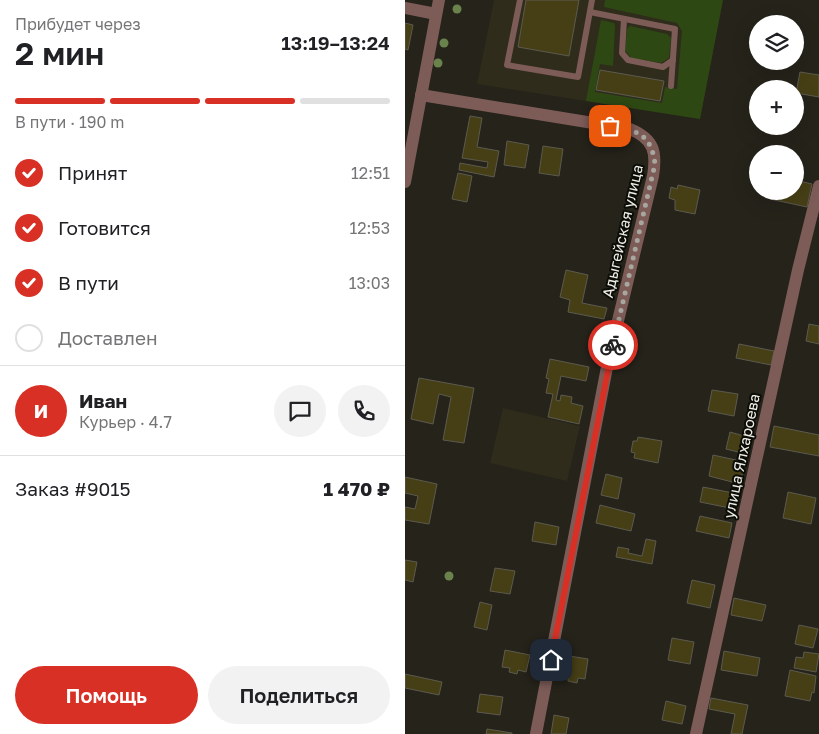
<!DOCTYPE html>
<html lang="ru">
<meta charset="utf-8">
<style>
:root{--surface:#fff;--page:#f2f2f2;--text:#202124;--muted:#757577;--line:#e0e0e0;--accent:#d93025}
body{margin:0;font-family:"Golos Text",sans-serif;background:var(--page);color:var(--text);height:100vh;display:flex;flex-direction:column;font-size:19px;white-space:nowrap}
*{box-sizing:border-box;margin:0}
p{font-size:16px;color:var(--muted)}
.icon{flex:none;width:28px;height:28px;fill:none;stroke:currentColor;stroke-width:2;stroke-linecap:round;stroke-linejoin:round}
.map{position:relative;flex:1;overflow:hidden}
.sheet{display:flex;flex-direction:column;background:var(--surface);width:405px}
.sheet>*{flex:none}
.buttons{position:absolute;left:344px;top:15px;display:grid;gap:10px}
.buttons a{display:grid;place-items:center;width:55px;height:55px;border-radius:50%;background:var(--surface);box-shadow:0 5px 20px #0002;font-size:25px}
.pin{position:absolute;display:grid;place-items:center;width:42px;height:42px;color:#fff;margin:-21px;border-radius:10px;box-shadow:0 2px 8px #0006}
.courier{position:absolute;display:grid;place-items:center;width:50px;height:50px;margin:-25px;border:4px solid #d93025;border-radius:50%;background:#fff;color:#222;box-shadow:0 1px 6px #0007}
.head em{font-style:normal;font-weight:600}
.head div{display:flex;flex-direction:column-reverse}
.head{display:flex;align-items:center;justify-content:space-between;height:85px;padding:0 15px}
h1{font-size:32px;font-weight:600;line-height:38px}
.bar{display:grid;grid-template-columns:repeat(4,1fr);gap:8px 5px;align-content:center;height:60px;padding:0 15px}
.bar i{height:6px;border-radius:4px;background:var(--line)}
.bar .active{background:var(--accent)}
.bar p{grid-column:span 4}
.line{display:flex;align-items:center;gap:12px;padding:0 15px;border-top:1px solid var(--line)}
.line div{flex:1}
.round{display:grid;place-items:center;flex:none;width:52px;height:52px;border-radius:26px;background:var(--page)}
ol{padding:0 15px;list-style:none}
li{display:flex;align-items:center;gap:15px;height:55px}
li p{margin-inline-start:auto}
li .icon{padding:5px;border-radius:50%;background:var(--accent);color:#fff;stroke-width:4}
li:last-child{color:var(--muted)}
li i{width:28px;height:28px;border:2px solid var(--line);border-radius:50%}
.button{display:flex;gap:10px;margin-top:auto;padding:10px 15px}
.button a{flex:1;height:58px;border-radius:30px;background:var(--accent);color:#fff;font-size:20px;font-weight:600;line-height:58px;text-align:center}
.button a+a{background:var(--page);color:var(--text)}
main{display:flex;flex:1;min-height:0}
.map>svg:first-child{display:block}
</style>
<main>
<section class="sheet">
<div class="head"><div><h1>2 мин</h1><p>Прибудет через</p></div><em>13:19–13:24</em></div>
<div class="bar"><i class="active"></i><i class="active"></i><i class="active"></i><i></i><p>В пути · 190 m</p></div>
<ol>
<li><svg class="icon" aria-label="check" viewBox="0 0 24 24"><path d="M5 12l5 5 9-10"/></svg>Принят<p>12:51</p></li>
<li><svg class="icon" aria-label="check" viewBox="0 0 24 24"><path d="M5 12l5 5 9-10"/></svg>Готовится<p>12:53</p></li>
<li><svg class="icon" aria-label="check" viewBox="0 0 24 24"><path d="M5 12l5 5 9-10"/></svg>В пути<p>13:03</p></li>
<li><i></i>Доставлен</li>
</ol>
<div class="line" style="height:90px"><b class="round" style="background:var(--accent);color:#fff">И</b><div><b>Иван</b><p>Курьер · 4.7</p></div><a class="round"><svg class="icon" aria-label="chat" viewBox="0 0 24 24"><path d="M4 5h16v11H9l-5 4z"/></svg></a><a class="round"><svg class="icon" aria-label="phone" viewBox="0 0 24 24"><path d="M5 4h4l2 5-3 2q2 4 5 5l2-3 5 2v4C11 20 4 13 5 4z"/></svg></a></div>
<div class="line" style="height:65px"><div>Заказ #9015</div><b>1 470 ₽</b></div>
<div class="button"><a>Помощь</a><a>Поделиться</a></div>
</section>
<div class="map">
<svg width="414" height="734" viewBox="0 0 414 734">
<rect width="100%" height="100%" fill="#25231a"/>
<g fill="#2f2c1c">
<polygon points="89,0 318,0 295,119 72,84"/>
<polygon points="98,408 175,426 162,481 85,463"/>
</g>
<g fill="#2e4813">
<polygon points="200,0 318,0 295,119 181,101 196,20 209,23 210,26 208,66 195,64 190,92 257,103 260,87 272,89 277,31 272,23 199,7"/>
<polygon points="225,26 262,34 266,38 264,58 256,63 226,58 220,50 222,29"/>
</g>
<g fill="#463f16" stroke="#5c5a4f">
<polygon points="121,0 174,0 164,56 113,47"/>
<polygon points="0,23 8,25 3,50 0,49"/>
<polygon points="195,70 259,81 255,101 191,90"/>
<polygon points="395,72 414,75 414,97 391,93"/>
<polygon points="65,116 77,118 72,147 94,151 89,177 54,170 55,163 82,168 83,162 57,158"/>
<polygon points="102,141 124,145 120,168 99,165"/>
<polygon points="138,146 158,149 154,176 134,173"/>
<polygon points="53,173 67,176 62,202 47,199"/>
<polygon points="390,180 407,184 402,207 365,199 366,191 390,191"/>
<polygon points="273,185 295,190 290,214 270,210 270,200 264,198 266,187 272,189"/>
<polygon points="161,270 183,275 177,303 202,308 199,319 163,312 165,300 155,297"/>
<polygon points="404,324 414,326 414,344 401,341"/>
<polygon points="334,344 369,351 366,365 331,358"/>
<polygon points="145,359 184,367 181,381 156,376 151,400 155,401 156,395 167,397 166,403 178,406 174,424 143,417 148,394 141,393 144,379 141,378"/>
<polygon points="14,378 69,388 59,443 38,440 46,397 34,394 28,424 6,419"/>
<polygon points="307,390 333,394 329,416 303,411"/>
<polygon points="369,426 414,435 414,456 365,447"/>
<polygon points="325,432 346,438 341,454 321,449"/>
<polygon points="233,437 257,441 253,463 229,458 230,453 226,452 228,441 232,441"/>
<polygon points="308,455 340,462 335,484 304,476"/>
<polygon points="201,474 217,478 213,499 196,495"/>
<polygon points="0,477 32,484 24,524 0,520 0,507 10,509 13,496 0,493"/>
<polygon points="298,487 328,493 325,508 295,502"/>
<polygon points="383,492 411,498 406,524 378,518"/>
<polygon points="195,505 230,514 226,531 191,523"/>
<polygon points="295,516 327,523 324,538 291,531"/>
<polygon points="130,522 154,527 151,545 127,541"/>
<polygon points="241,539 251,541 247,564 211,557 213,547 224,549 223,553 237,556"/>
<polygon points="0,560 12,562 8,582 0,580"/>
<polygon points="90,568 110,571 105,594 85,591"/>
<polygon points="287,580 310,585 305,608 282,603"/>
<polygon points="329,598 361,605 357,621 326,615"/>
<polygon points="75,602 87,605 82,630 69,627"/>
<polygon points="394,625 413,629 408,648 390,644"/>
<polygon points="267,638 289,642 285,664 263,660"/>
<polygon points="100,650 125,655 121,672 113,670 112,674 104,672 105,668 97,667"/>
<polygon points="319,651 355,658 352,676 316,670"/>
<polygon points="399,652 414,654 411,672 389,668 391,657 398,658"/>
<polygon points="158,655 183,659 180,679 173,678 172,683 163,681 163,678 155,677"/>
<polygon points="385,670 411,676 409,693 407,692 405,701 380,696"/>
<polygon points="0,674 37,682 34,695 0,688"/>
<polygon points="75,694 98,697 95,715 72,712"/>
<polygon points="306,698 343,705 337,734 326,734 330,714 304,709"/>
<polygon points="261,701 281,706 277,724 257,720"/>
<polygon points="149,715 164,718 161,734 146,734"/>
<polygon points="82,729 107,733 107,734 81,734"/>
</g>
<g fill="none" stroke-linecap="round" stroke-linejoin="round">
<g stroke="#7d5c58" stroke-width="6">
<polyline points="115,0 102,65 173,77 187,0"/>
<polyline points="185,12 270,29 266,86"/>
<polyline points="219,19 217,53 223,60 258,67 268,60"/>
</g>
<g stroke="#7d5c58" stroke-width="12">
<polyline points="0,8 31,14"/>
<path d="M16,95L225,129C249,139 252,152 248,176L203,362L131,734"/>
<polyline points="291,734 393,270 414,186"/>
</g>
<polyline stroke="#7d5c58" stroke-width="12" points="0,182 34,0"/>
</g>
<g fill="#6a834d">
<circle cx="52" cy="9" r="4.5"/>
<circle cx="39" cy="43" r="4.5"/>
<circle cx="33" cy="63" r="4.5"/>
<circle cx="44" cy="576" r="4.5"/>
</g>
<g fill="none" stroke-linecap="round" stroke-linejoin="round">
<path stroke="#a8a79f" stroke-width="5" stroke-dasharray="0 9" d="M205,126C232,131 246,133 250,164L208,345"/>
<polyline stroke="#d93025" stroke-width="6" points="146,660 208,345"/>
</g>
<g text-anchor="middle" dominant-baseline="central" stroke-width="4" stroke-linejoin="round" paint-order="stroke">
<g font-size="15" fill="#efeee7" stroke="#0d0d08">
<text transform="translate(217 231) rotate(-77)">Адыгейская улица</text>
<text transform="translate(336 456) rotate(-78)">улица Ялхароева</text>
</g>
</g>
</svg>
<div class="buttons">
<a><svg class="icon" aria-label="layers" viewBox="0 0 24 24"><path d="M12 4l9 5-9 5-9-5zM3 14l9 5 9-5"/></svg></a>
<a>+</a>
<a>−</a>
</div>
<div class="pin" style="left:205px;top:126px;background:#ea580c"><svg class="icon" aria-label="bag" viewBox="0 0 24 24"><path d="M5 8h14l-1 12H6zM9 8a3 3 0 0 1 6 0"/></svg></div>
<div class="pin" style="left:146px;top:660px;background:#1f2937"><svg class="icon" aria-label="home" viewBox="0 0 24 24"><path d="M3 11l9-7 9 7M6 9v11h12V9"/></svg></div>
<div class="courier" style="left:208px;top:345px"><svg class="icon" aria-label="bike" viewBox="0 0 24 24"><circle cx="6" cy="16" r="4"/><circle cx="18" cy="16" r="4"/><path d="M6 16l4-8h5l3 8M10 8l3 8H6M13 5h3"/></svg></div>
</div>
</main>
